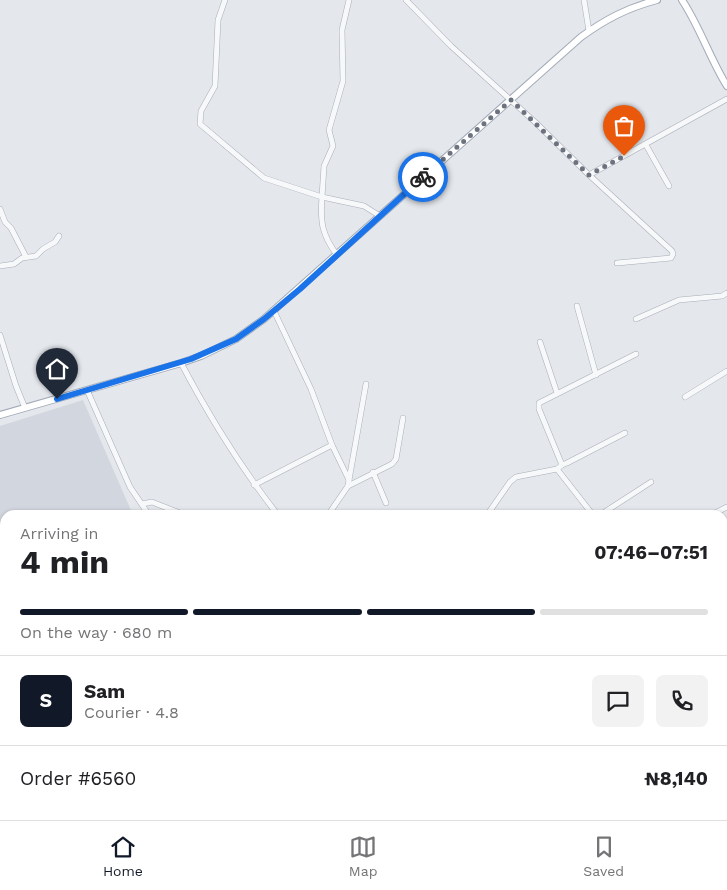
<!DOCTYPE html>
<meta charset="utf-8">
<style>
:root{--surface:#fff;--page:#f2f2f2;--text:#202124;--muted:#757577;--line:#e0e0e0;--accent:#111827}
body{margin:0;font-family:"Work Sans",sans-serif;background:var(--page);color:var(--text);height:100vh;display:flex;flex-direction:column;font-size:19px;white-space:nowrap}
*{box-sizing:border-box;margin:0}
p{font-size:16px;color:var(--muted)}
.icon{flex:none;width:28px;height:28px;fill:none;stroke:currentColor;stroke-width:2;stroke-linecap:round;stroke-linejoin:round}
.map{position:relative;flex:1;overflow:hidden}
.sheet{position:absolute;left:0px;top:510px;width:728px;height:310px;display:flex;flex-direction:column;background:var(--surface);border-radius:15px 15px 0 0;box-shadow:0 1px 4px #0004}
.sheet>*{flex:none}
.pin{position:absolute;display:grid;place-items:center;width:42px;height:42px;color:#fff;margin:-51px -21px;border-radius:50% 50% 50% 0;rotate:-45deg;box-shadow:0 0 5px #0007}
.pin .icon{rotate:45deg}
.courier{position:absolute;display:grid;place-items:center;width:50px;height:50px;margin:-25px;border:4px solid #1a73e8;border-radius:50%;background:#fff;color:#222;box-shadow:0 1px 6px #0007}
.overview em{font-style:normal;font-weight:700}
.overview div{display:flex;flex-direction:column-reverse}
.overview{display:flex;align-items:center;justify-content:space-between;height:85px;padding:0 20px}
h1{font-size:32px;font-weight:700;line-height:38px}
.bar{display:grid;grid-template-columns:repeat(4,1fr);gap:8px 5px;align-content:center;height:60px;padding:0 20px}
.bar i{height:6px;border-radius:4px;background:var(--line)}
.bar .on{background:var(--accent)}
.bar p{grid-column:span 4}
.line{display:flex;align-items:center;gap:12px;padding:0 20px;border-top:1px solid var(--line)}
.line div{flex:1}
.round{display:grid;place-items:center;flex:none;width:52px;height:52px;border-radius:8px;background:var(--page)}
.tab-bar{display:flex;justify-content:space-around;align-items:center;height:70px;border-top:1px solid var(--line);background:var(--surface);font-size:14px;color:var(--muted)}
.tab-bar a{display:grid;justify-items:center;gap:2px}
.tab-bar .on{color:var(--accent)}
.map>svg:first-child{display:block}
</style>
<div class="map">
<svg width="727" height="820" viewBox="0 0 727 820">
<rect width="100%" height="100%" fill="#e4e7ec"/>
<polygon fill="#d2d6de" points="83,400 133,515 5,515 5,641 0,643 0,426"/>
<g fill="none" stroke-linecap="round" stroke-linejoin="round">
<defs>
<g id="minor">
<path d="M225,0L218,20L215,86L201,111L200,124L264,178L322,197C320,222 322,235 337,255"/>
<polyline points="349,0 342,30 343,81 329,130 333,146 324,166 322,197 364,206 380,216"/>
<polyline points="406,0 451,46 535,122 589,175 672,251 673,254 671,258 617,263"/>
<polyline points="584,0 589,31"/>
<polyline points="646,145 669,186"/>
<polyline points="589,175 727,99"/>
<polyline points="0,209 5,222 11,228 26,257"/>
<polyline points="0,266 14,264 22,258 36,256 43,249 55,242 59,236"/>
<polyline points="577,306 596,375"/>
<polyline points="274,311 311,389 332,445 349,480 348,486"/>
<polyline points="636,319 679,300 722,296 727,293"/>
<polyline points="0,335 16,386 25,408"/>
<polyline points="540,342 557,393"/>
<path d="M181,363C209,416 241,468 278,515"/>
<polyline points="87,390 130,487 149,515"/>
<polyline points="685,397 727,371"/>
<polyline points="562,465 567,463 625,433"/>
<polyline points="373,472 386,503"/>
<polyline points="349,480 366,384"/>
<polyline points="254,485 332,445"/>
<polyline points="142,504 152,502 185,515"/>
<polyline points="328,515 348,486 392,464 396,459 403,418"/>
<polyline points="487,515 510,482 516,477 557,469"/>
<polyline points="593,515 557,469 562,465 539,409 539,403 636,354"/>
<polyline points="600,515 651,482"/>
<polyline points="711,515 727,507"/>
<polyline points="722,582 727,579"/>
<polyline points="722,674 727,671"/>
<polyline points="722,690 727,694"/>
<polyline points="722,740 727,733"/>
<polyline points="200,815 200,820"/>
<polyline points="287,815 287,820"/>
<polyline points="504,815 505,820"/>
<polyline points="542,815 545,820"/>
<polyline points="701,815 708,820"/>
<polyline points="29,820 30,815"/>
<polyline points="652,820 656,815"/>
</g>
<g id="major">
<path d="M682,0C700,27 710,59 727,86"/>
<path d="M0,415L181,363L201,356L236,339L264,319L581,37C606,19 627,8 657,0"/>
</g>
</defs>
<use href="#minor" stroke="#a9aeb7" stroke-width="6"/>
<use href="#major" stroke="#a3abb8" stroke-width="8"/>
<use href="#minor" stroke="#f7f8fa" stroke-width="5"/>
<use href="#major" stroke="#fff" stroke-width="6"/>
</g>
<g fill="none" stroke-linecap="round" stroke-linejoin="round">
<polyline stroke="#6c737f" stroke-width="5" stroke-dasharray="0 9" points="423,177 511,100 589,175 624,156"/>
<polyline stroke="#1a73e8" stroke-width="6" points="57,399 191,359 236,339 264,319 300,289 423,177"/>
</g>
</svg>
<div class="pin" style="left:624px;top:156px;background:#ea580c"><svg class="icon" aria-label="bag" viewBox="0 0 24 24"><path d="M5 8h14l-1 12H6zM9 8a3 3 0 0 1 6 0"/></svg></div>
<div class="pin" style="left:57px;top:399px;background:#1f2937"><svg class="icon" aria-label="home" viewBox="0 0 24 24"><path d="M3 11l9-7 9 7M6 9v11h12V9"/></svg></div>
<div class="courier" style="left:423px;top:177px"><svg class="icon" aria-label="bike" viewBox="0 0 24 24"><circle cx="6" cy="16" r="4"/><circle cx="18" cy="16" r="4"/><path d="M6 16l4-8h5l3 8M10 8l3 8H6M13 5h3"/></svg></div>
<section class="sheet">
<div class="overview"><div><h1>4 min</h1><p>Arriving in</p></div><em>07:46–07:51</em></div>
<div class="bar"><i class="on"></i><i class="on"></i><i class="on"></i><i></i><p>On the way · 680 m</p></div>
<div class="line" style="height:90px"><b class="round" style="background:var(--accent);color:#fff">S</b><div><b>Sam</b><p>Courier · 4.8</p></div><a class="round"><svg class="icon" aria-label="chat" viewBox="0 0 24 24"><path d="M4 5h16v11H9l-5 4z"/></svg></a><a class="round"><svg class="icon" aria-label="phone" viewBox="0 0 24 24"><path d="M5 4h4l2 5-3 2q2 4 5 5l2-3 5 2v4C11 20 4 13 5 4z"/></svg></a></div>
<div class="line" style="height:65px"><div>Order #6560</div><b>₦8,140</b></div>
</section>
</div>
<nav class="tab-bar">
<a class="on"><svg class="icon" aria-label="home" viewBox="0 0 24 24"><path d="M3 11l9-7 9 7M6 9v11h12V9"/></svg>Home</a>
<a><svg class="icon" aria-label="map" viewBox="0 0 24 24"><path d="M3 6l6-2 6 2 6-2v14l-6 2-6-2-6 2zM9 4v14M15 6v14"/></svg>Map</a>
<a><svg class="icon" aria-label="saved" viewBox="0 0 24 24"><path d="M7 4h10v16l-5-4-5 4z"/></svg>Saved</a>
</nav>
